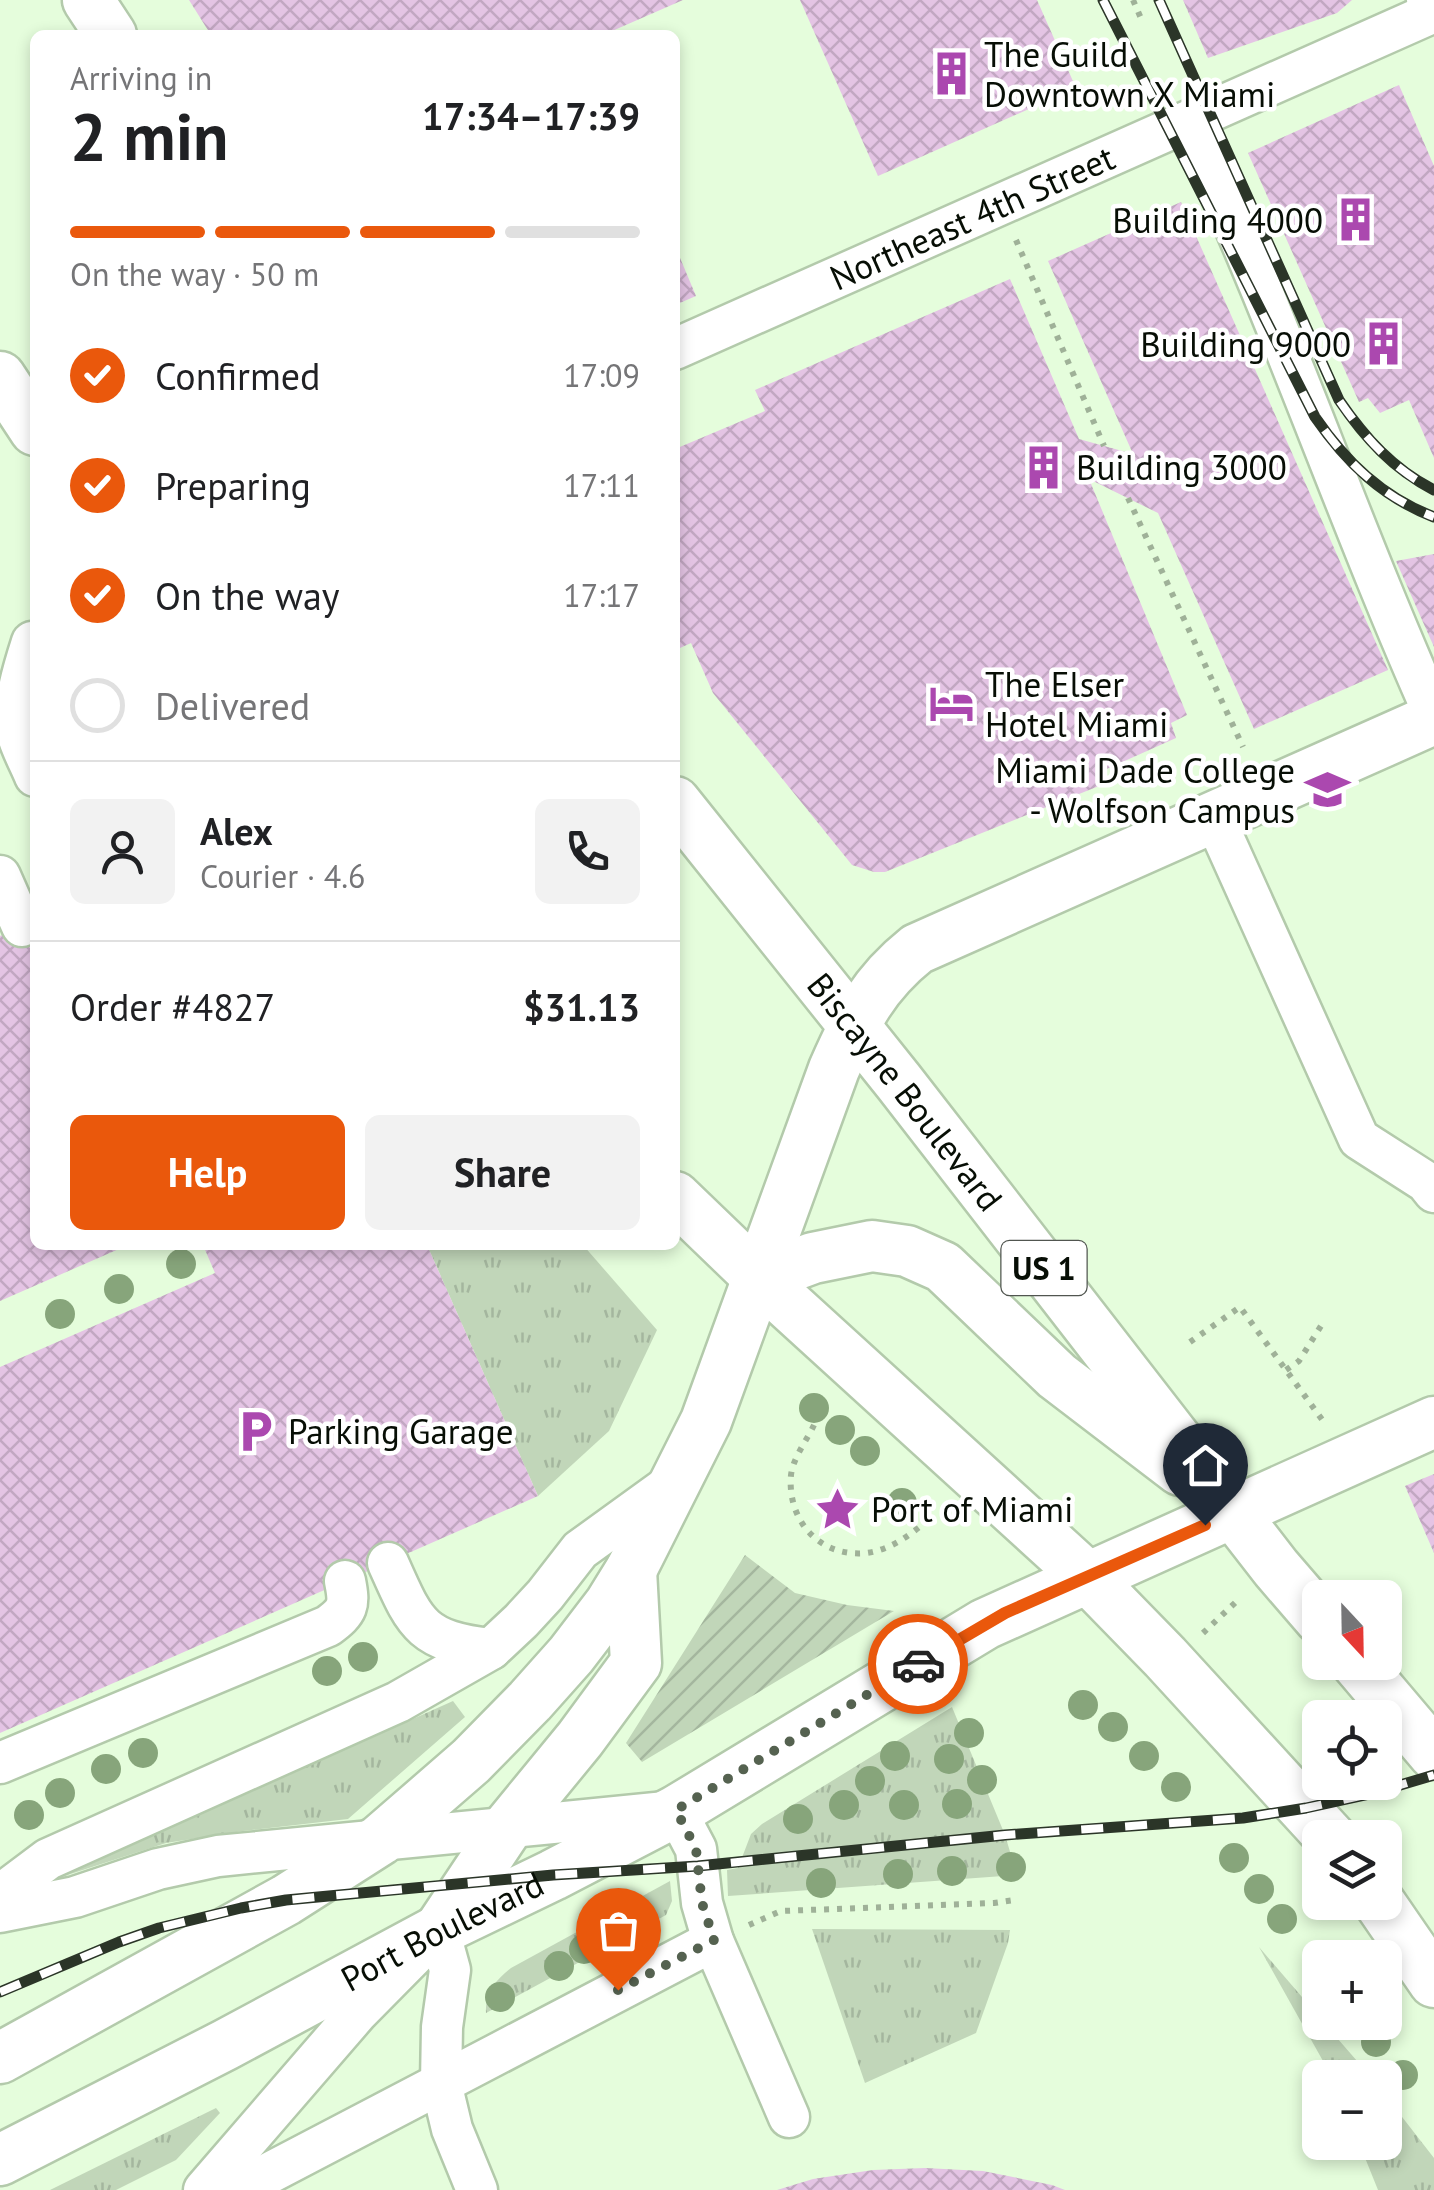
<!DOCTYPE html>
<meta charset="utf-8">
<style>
:root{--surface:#fff;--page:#f2f2f2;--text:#202124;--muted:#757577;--line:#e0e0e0;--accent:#ea580c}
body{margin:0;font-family:"PT Sans",sans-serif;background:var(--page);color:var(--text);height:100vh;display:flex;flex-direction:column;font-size:38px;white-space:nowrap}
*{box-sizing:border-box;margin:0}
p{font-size:32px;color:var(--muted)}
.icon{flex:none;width:55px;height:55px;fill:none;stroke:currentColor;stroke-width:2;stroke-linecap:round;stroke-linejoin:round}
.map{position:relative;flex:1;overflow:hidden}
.side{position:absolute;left:30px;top:30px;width:650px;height:1220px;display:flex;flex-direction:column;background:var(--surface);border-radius:15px;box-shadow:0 5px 15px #0003}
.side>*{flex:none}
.needle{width:65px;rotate:158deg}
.fabs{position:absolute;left:1302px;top:1580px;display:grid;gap:20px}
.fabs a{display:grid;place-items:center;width:100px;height:100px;border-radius:15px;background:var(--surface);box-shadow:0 5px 15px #0003;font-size:50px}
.pin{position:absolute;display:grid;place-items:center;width:85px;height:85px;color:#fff;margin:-102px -42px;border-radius:50% 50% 50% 0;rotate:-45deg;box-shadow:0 0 10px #0007}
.pin .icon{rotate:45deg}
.courier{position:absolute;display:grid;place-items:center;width:100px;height:100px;margin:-50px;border:8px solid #ea580c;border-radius:50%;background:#fff;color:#222;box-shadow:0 2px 12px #0007}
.headline em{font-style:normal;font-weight:800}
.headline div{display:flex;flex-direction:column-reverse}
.headline{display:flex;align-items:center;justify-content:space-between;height:170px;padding:0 40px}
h1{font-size:65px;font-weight:800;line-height:75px}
.bar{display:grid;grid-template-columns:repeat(4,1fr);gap:15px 10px;align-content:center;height:120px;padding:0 40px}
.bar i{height:12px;border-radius:8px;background:var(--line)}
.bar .selected{background:var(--accent)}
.bar p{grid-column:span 4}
.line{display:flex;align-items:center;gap:25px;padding:0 40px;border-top:2px solid var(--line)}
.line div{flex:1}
.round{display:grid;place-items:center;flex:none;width:105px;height:105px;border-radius:15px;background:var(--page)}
ol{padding:0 40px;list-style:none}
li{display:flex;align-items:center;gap:30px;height:110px}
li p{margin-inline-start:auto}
li .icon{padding:10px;border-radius:50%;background:var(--accent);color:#fff;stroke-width:4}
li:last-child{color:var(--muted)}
li i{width:55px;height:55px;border:5px solid var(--line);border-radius:50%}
.button{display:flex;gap:20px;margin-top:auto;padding:20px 40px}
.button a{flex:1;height:115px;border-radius:15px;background:var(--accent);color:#fff;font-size:40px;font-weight:800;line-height:115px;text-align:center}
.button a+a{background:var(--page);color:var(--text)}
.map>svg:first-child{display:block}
</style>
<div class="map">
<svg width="1434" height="2190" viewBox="0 0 1434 2190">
<defs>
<pattern id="grass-tufts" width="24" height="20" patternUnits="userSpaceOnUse" patternTransform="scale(2.5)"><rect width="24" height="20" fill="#c1d6b9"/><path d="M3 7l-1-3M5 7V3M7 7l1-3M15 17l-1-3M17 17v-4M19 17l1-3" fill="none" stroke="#a4b69e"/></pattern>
<pattern id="garden-furrows" width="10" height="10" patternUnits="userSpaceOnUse" patternTransform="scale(2.5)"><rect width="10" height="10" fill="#c1d6b9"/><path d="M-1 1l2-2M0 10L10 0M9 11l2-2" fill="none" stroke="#a4b69e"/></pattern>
<pattern id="building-cross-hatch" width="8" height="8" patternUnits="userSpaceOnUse" patternTransform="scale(2.5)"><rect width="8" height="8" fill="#e4c4e4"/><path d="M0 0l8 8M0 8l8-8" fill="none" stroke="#c2a7c2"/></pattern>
</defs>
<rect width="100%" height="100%" fill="#e5fddc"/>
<g fill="url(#grass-tufts)">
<polygon points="427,1245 583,1245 657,1330 609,1431 538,1496"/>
<polygon points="453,1701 465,1717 348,1819 243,1831 166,1843 58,1878"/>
<polygon points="952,1707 1005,1835 1017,1875 728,1896 727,1870 738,1868 751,1834 762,1824"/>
<path d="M670,1881L672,1901L666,1915L486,2013C485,1992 495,1981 511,1968Z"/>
<polygon points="812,1929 1010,1930 1008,1943 976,2033 865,2083"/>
<polygon points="1259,1947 1320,2018 1320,2022 1324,2023 1371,2077 1332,2077"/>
<polygon points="1385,2095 1434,2158 1434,2190 1378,2190 1359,2143 1385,2142"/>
<polygon points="216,2108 220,2113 176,2160 116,2190 50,2190"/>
</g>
<polygon fill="url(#garden-furrows)" points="745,1555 795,1593 847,1605 894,1611 642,1762 626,1743"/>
<g fill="url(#building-cross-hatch)">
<polygon points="189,0 683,0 603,35 211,35"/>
<polygon points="800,0 1037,0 1076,88 878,176"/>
<polygon points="1183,0 1352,0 1337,13 1208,58"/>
<polygon points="1399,85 1434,166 1434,458 1409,400 1380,413 1368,398 1359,402 1248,153"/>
<polygon points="1181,202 1388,670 1254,729 1158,513 1089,479 1187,715 1171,723 1176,738 1100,772 1104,784 885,872 874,872 852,865 713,693 691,643 680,648 675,643 675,449 765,411 755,390 1010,279 1079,439 1133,454 1048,261"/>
<polygon points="675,246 696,296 675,305"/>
<polygon points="1434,554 1434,647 1396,561"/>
<polygon points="35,920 35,1245 128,1245 0,1301 0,936"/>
<polygon points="203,1245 427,1245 538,1496 0,1733 0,1367 215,1273"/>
<polygon points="1434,1474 1434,1553 1405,1486"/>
<polygon points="925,2168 983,2171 1052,2185 1065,2190 777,2190 813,2179 873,2170"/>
</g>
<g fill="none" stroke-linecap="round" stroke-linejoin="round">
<defs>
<g id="minor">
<path d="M1188,122C1279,315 1347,519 1434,714"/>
<path id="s1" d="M675,349L1434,12"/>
<path d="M32,642C23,670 10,710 19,739C23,751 30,764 35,776"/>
<polyline points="1214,817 1359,1139 1426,1182 1434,1192"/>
<polyline points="0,876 22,926"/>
<path d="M388,1563C415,1623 419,1641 491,1649"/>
<path d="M0,1763L328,1626C348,1611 350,1606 345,1581"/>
<polyline points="0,1895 48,1859 398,1702 491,1649 521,1621 545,1595 580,1550 674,1482"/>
<polyline points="0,1912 75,1897 158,1869 218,1856 676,1811 696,1849 702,1903 713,1941 789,2117"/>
<polyline points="204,2190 357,2013 439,1930 450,1970 442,2027 441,2083 452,2129 477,2190"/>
<polyline points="237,2190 713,1941"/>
</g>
<g id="major">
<polyline points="88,0 111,35"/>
<polyline points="1432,0 1434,5"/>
<polyline points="0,377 35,430"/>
<path id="s2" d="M675,802L899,1082L1276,1568L1320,1619"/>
<polyline points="675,1197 759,1278 1086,1576 1165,1657 1331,1838"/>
<polyline points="759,1278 813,1258 872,1246 907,1251 943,1267 1057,1376 1180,1470"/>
<polyline points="1356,1662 1434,1754"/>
<polyline points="1379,1902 1434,1982"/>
<polyline points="439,1930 507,1828 580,1739 636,1663 631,1570"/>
<path d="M0,2058L286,1900L380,1840L471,1761L530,1701L571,1655L610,1604L631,1570L706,1421L834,1069C856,1019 873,984 917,949L1434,719"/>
<path id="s3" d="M0,2160L225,2045L439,1930L553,1875L676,1811L985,1624L1434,1422"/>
</g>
</defs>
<use href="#minor" stroke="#b3caab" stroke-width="45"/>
<use href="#major" stroke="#b3caab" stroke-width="55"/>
<g stroke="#9fb198" stroke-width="6" stroke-dasharray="5 8" stroke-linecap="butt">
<polyline points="1133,0 1143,23"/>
<polyline points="1016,240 1104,446"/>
<polyline points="1128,498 1243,747"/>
<polyline points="1190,1342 1240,1307 1326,1425"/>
<polyline points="1286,1370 1299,1361 1324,1321"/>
<path d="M814,1425C807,1440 793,1458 791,1475C787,1520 819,1558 867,1553C888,1550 906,1538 922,1525"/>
<polyline points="1203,1633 1238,1600"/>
<polyline points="749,1925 781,1911 994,1903 1014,1900"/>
</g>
<use href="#minor" stroke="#fff" stroke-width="40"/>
<use href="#major" stroke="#fff" stroke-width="50"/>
<defs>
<g id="rail">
<path d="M1103,0L1315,417C1346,462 1382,497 1434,517"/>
<path d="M1159,0L1339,400C1365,438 1393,469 1434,490"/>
<polyline points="0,1992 119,1942 159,1928 241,1908 286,1900 553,1875 698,1866 1005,1835 1243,1818 1306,1808 1370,1794 1434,1775"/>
</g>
</defs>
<use href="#rail" stroke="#2b3528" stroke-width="11"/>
<use href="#rail" stroke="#fff" stroke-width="8" stroke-dasharray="22" stroke-linecap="butt"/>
</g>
<g fill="#87a57b">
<circle cx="181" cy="1264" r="15"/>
<circle cx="119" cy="1289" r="15"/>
<circle cx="60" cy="1314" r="15"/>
<circle cx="814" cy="1408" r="15"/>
<circle cx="840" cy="1430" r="15"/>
<circle cx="865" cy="1451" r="15"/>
<circle cx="902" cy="1503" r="15"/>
<circle cx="363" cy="1657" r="15"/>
<circle cx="327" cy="1671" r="15"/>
<circle cx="1083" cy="1705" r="15"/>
<circle cx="1113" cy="1727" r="15"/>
<circle cx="969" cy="1733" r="15"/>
<circle cx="143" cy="1753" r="15"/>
<circle cx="895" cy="1756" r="15"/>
<circle cx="1144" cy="1756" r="15"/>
<circle cx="949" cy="1759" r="15"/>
<circle cx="106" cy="1769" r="15"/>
<circle cx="982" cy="1780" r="15"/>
<circle cx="870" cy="1781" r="15"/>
<circle cx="1176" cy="1787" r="15"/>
<circle cx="60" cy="1793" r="15"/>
<circle cx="957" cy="1804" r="15"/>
<circle cx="844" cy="1805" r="15"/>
<circle cx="904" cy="1805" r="15"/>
<circle cx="29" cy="1815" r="15"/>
<circle cx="798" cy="1819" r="15"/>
<circle cx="1234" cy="1858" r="15"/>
<circle cx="1011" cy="1867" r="15"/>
<circle cx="952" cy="1871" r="15"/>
<circle cx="898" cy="1874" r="15"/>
<circle cx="821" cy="1883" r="15"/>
<circle cx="1259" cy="1889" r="15"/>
<circle cx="1282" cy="1919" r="15"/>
<circle cx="584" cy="1949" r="15"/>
<circle cx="559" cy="1966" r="15"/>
<circle cx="500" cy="1997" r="15"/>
<circle cx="1376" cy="2042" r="15"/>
<circle cx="1403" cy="2075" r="15"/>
</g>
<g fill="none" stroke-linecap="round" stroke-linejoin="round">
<polyline stroke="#556250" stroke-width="10" stroke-dasharray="0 18" points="618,1990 714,1940 702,1903 696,1849 676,1810 918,1664"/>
<polyline stroke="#ea580c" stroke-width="12" points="918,1664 1005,1613 1205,1525"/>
</g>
<defs>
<symbol id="building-bare" viewBox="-9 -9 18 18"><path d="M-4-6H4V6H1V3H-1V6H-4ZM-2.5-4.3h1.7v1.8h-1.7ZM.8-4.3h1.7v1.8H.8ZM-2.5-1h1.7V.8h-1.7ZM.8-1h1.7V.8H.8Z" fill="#ab48af" stroke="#fff" stroke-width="2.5" paint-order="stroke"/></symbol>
<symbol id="hotel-bare" viewBox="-9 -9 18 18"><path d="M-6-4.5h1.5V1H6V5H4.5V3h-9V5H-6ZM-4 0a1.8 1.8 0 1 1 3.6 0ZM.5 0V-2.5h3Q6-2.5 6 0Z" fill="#ab48af" stroke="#fff" stroke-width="2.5" paint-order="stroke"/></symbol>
<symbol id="university-bare" viewBox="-9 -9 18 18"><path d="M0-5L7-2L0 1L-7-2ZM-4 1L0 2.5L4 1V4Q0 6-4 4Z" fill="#ab48af" stroke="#fff" stroke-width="2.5" paint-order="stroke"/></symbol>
<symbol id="parking-bare" viewBox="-9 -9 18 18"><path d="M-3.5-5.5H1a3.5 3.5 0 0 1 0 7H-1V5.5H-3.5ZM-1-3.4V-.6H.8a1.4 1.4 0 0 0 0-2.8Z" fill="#ab48af" stroke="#fff" stroke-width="2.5" paint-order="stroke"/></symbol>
<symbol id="sight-bare" viewBox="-9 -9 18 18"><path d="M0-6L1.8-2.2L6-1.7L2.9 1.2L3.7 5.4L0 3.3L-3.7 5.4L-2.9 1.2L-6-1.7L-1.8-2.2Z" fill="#ab48af" stroke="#fff" stroke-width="2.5" paint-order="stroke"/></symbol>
</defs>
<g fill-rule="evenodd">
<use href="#building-bare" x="920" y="42" width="63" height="63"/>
<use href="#building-bare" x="1324" y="188" width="63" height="63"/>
<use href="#building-bare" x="1352" y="312" width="63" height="63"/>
<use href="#building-bare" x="1012" y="436" width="63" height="63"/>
<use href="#hotel-bare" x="920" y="672" width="63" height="63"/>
<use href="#university-bare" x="1296" y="758" width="63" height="63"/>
<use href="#parking-bare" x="224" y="1400" width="63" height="63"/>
<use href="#sight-bare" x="806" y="1478" width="63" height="63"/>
</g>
<g text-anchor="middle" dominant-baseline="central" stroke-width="9" stroke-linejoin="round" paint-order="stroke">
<rect fill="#fff" stroke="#515650" stroke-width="2.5" x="1001.5" y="1241" width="85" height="54" rx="8"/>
<g font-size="32" font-weight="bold" fill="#070e05">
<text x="1044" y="1268">US 1</text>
</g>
<g font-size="35" fill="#070e05" stroke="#fff" text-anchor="start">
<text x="984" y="54">The Guild<tspan x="984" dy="40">Downtown X Miami</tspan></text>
<text x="1323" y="220" text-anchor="end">Building 4000</text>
<text x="1351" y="344" text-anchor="end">Building 9000</text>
<text x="1076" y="467">Building 3000</text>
<text x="985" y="684">The Elser<tspan x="985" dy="40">Hotel Miami</tspan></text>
<text x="1295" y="770" text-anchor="end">Miami Dade College<tspan x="1295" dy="40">- Wolfson Campus</tspan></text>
<text x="288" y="1431">Parking Garage</text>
<text x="871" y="1509">Port of Miami</text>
</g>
<g font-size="35" fill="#070e05" stroke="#fff">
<text stroke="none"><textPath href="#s1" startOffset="325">Northeast 4th Street</textPath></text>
<text stroke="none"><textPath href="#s2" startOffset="370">Biscayne Boulevard</textPath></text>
<text stroke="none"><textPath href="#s3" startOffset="498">Port Boulevard</textPath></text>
</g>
</g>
</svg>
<div class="fabs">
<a><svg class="needle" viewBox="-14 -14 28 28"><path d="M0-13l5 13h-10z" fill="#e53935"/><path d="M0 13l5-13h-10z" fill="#757577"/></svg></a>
<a><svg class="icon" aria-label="locate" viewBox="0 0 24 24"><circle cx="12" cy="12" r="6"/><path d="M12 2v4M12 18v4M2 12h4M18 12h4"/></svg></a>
<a><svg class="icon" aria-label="layers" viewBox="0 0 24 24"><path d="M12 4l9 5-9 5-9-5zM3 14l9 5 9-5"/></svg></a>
<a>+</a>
<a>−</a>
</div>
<div class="pin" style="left:618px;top:1990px;background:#ea580c"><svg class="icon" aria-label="bag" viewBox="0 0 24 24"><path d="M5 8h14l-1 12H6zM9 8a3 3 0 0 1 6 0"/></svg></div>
<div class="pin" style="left:1205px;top:1525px;background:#1f2937"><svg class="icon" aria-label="home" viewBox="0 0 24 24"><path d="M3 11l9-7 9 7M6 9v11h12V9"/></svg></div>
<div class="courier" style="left:918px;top:1664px"><svg class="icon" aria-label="car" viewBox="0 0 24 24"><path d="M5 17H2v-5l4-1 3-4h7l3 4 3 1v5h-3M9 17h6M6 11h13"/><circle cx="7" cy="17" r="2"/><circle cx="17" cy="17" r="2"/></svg></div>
<section class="side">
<div class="headline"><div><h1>2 min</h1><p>Arriving in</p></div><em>17:34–17:39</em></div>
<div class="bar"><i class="selected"></i><i class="selected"></i><i class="selected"></i><i></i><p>On the way · 50 m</p></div>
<ol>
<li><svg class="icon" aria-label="check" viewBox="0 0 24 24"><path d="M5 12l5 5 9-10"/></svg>Confirmed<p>17:09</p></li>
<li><svg class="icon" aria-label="check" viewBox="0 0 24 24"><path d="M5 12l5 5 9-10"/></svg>Preparing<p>17:11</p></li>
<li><svg class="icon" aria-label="check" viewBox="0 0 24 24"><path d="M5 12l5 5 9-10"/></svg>On the way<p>17:17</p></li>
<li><i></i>Delivered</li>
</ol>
<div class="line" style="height:180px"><a class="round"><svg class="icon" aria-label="person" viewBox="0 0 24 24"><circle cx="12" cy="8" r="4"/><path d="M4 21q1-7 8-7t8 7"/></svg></a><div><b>Alex</b><p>Courier · 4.6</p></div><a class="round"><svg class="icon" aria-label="phone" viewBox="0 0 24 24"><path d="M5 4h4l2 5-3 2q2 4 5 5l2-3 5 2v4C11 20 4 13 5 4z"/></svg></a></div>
<div class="line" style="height:130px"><div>Order #4827</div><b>$31.13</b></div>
<div class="button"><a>Help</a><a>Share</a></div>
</section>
</div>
